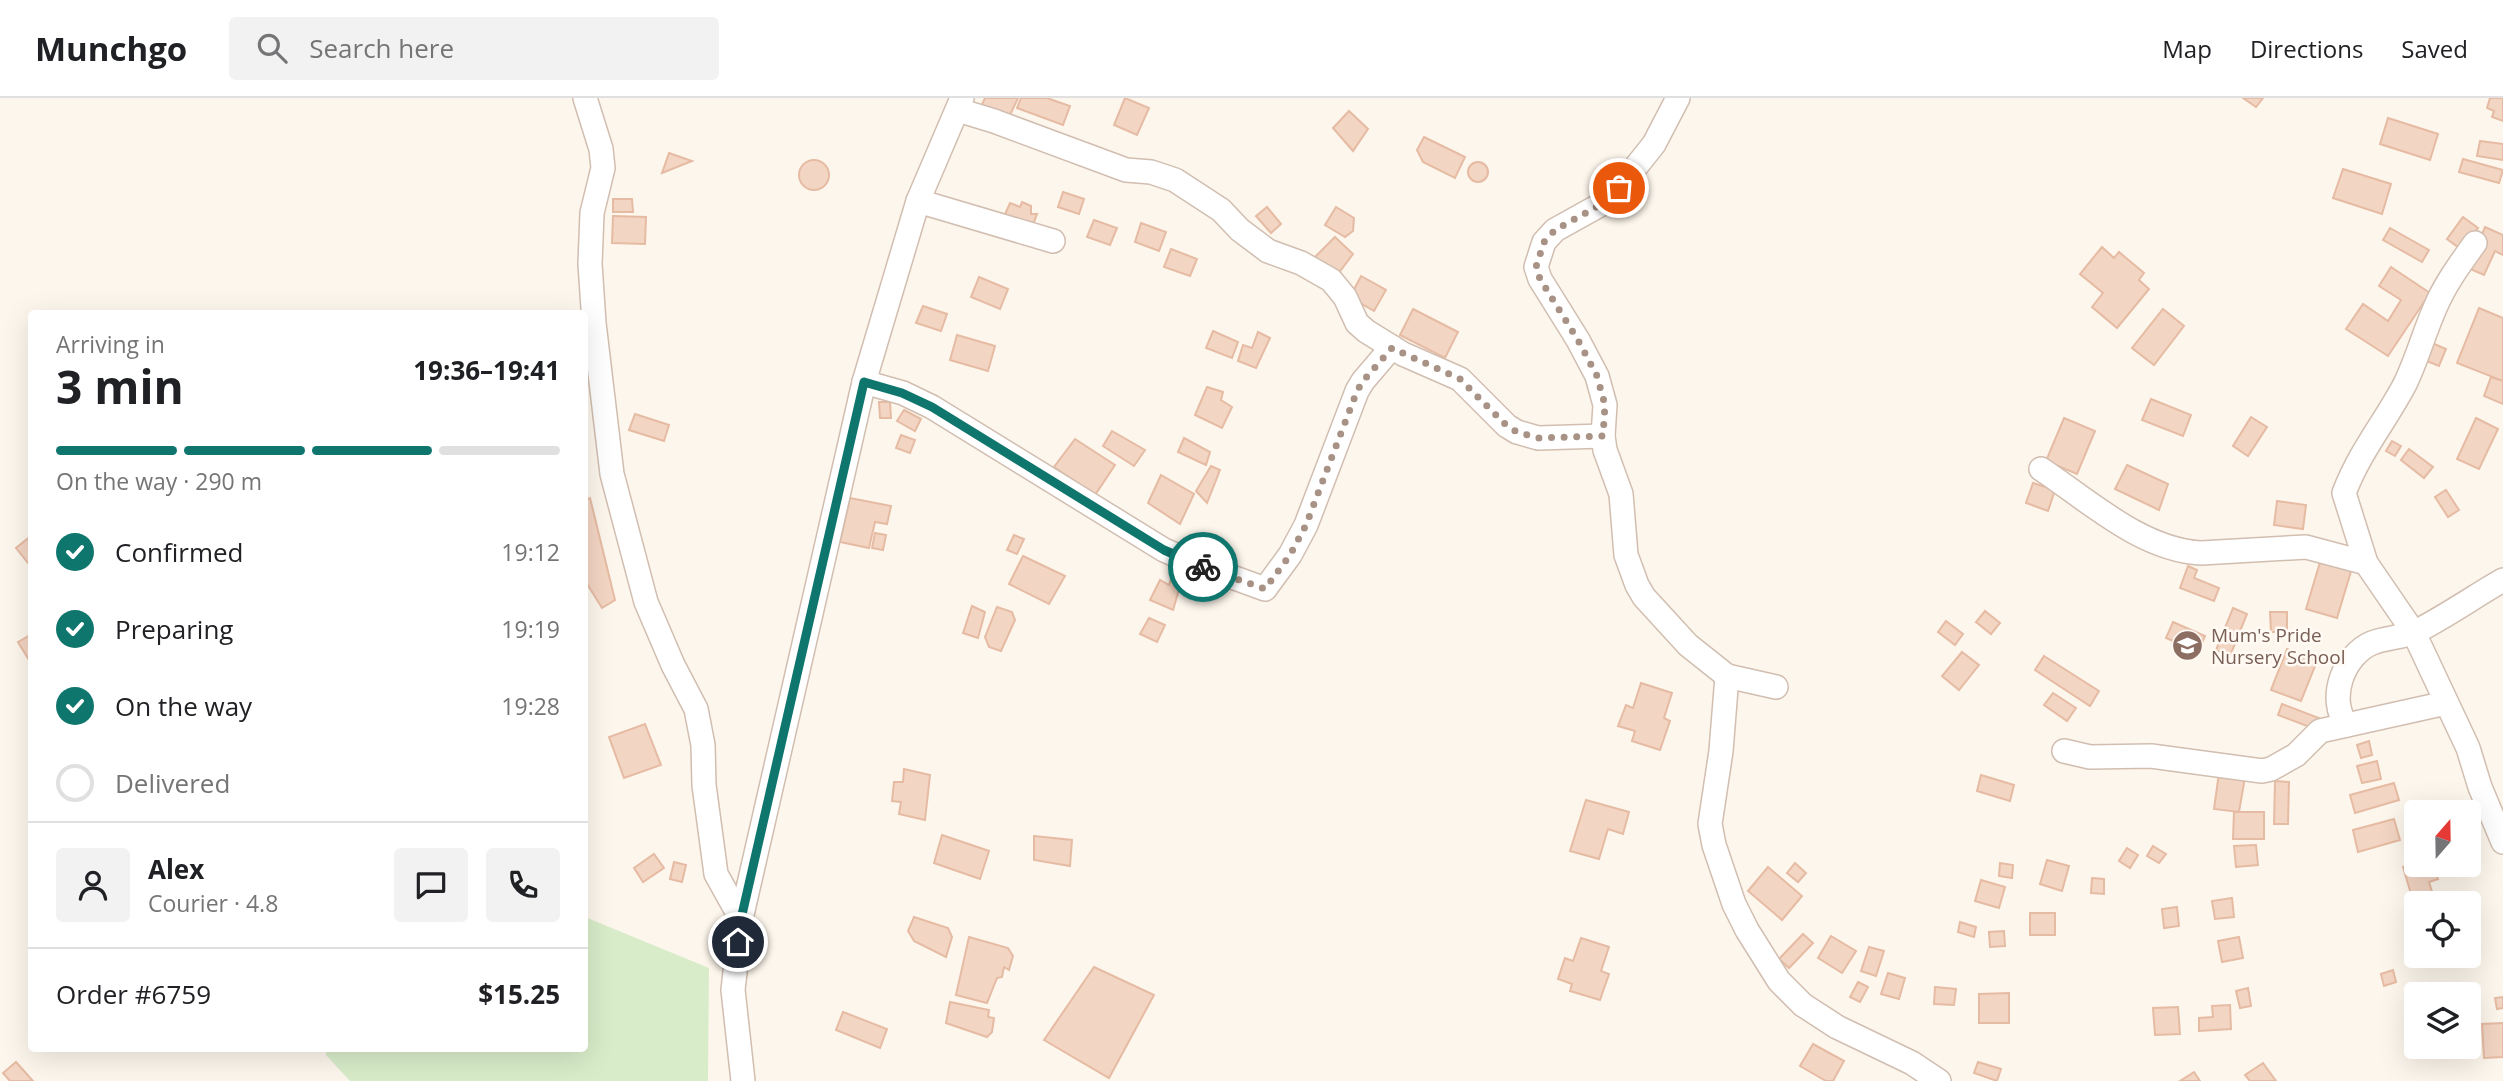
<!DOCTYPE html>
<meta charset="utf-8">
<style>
:root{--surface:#fff;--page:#f2f2f2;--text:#202124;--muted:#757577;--line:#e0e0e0;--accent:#0f766e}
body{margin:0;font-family:"Open Sans",sans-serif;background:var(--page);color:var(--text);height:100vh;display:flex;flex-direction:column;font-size:26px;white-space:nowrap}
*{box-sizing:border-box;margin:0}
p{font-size:23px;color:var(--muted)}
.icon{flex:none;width:38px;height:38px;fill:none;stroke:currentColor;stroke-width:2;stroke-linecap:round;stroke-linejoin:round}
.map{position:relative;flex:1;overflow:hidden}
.drawer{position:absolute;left:28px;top:212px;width:560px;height:742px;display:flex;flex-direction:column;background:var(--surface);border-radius:7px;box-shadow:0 7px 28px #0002}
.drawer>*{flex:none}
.needle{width:46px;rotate:20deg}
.buttons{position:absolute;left:2404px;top:702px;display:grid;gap:14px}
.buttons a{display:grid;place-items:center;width:77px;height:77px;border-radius:7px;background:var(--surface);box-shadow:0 7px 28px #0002;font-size:35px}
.pin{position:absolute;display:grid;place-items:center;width:60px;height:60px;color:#fff;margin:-30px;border:4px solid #fff;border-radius:50%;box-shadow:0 2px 7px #0007}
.courier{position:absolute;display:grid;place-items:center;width:70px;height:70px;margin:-35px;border:5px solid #0f766e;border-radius:50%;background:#fff;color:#222;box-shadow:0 2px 9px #0007}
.headline em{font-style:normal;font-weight:700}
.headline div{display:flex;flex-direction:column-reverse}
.headline{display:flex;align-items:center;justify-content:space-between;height:119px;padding:0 28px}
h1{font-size:46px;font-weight:700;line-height:52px}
.bar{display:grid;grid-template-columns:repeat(4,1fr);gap:10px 7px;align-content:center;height:84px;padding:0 28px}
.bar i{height:9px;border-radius:5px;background:var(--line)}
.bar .active{background:var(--accent)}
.bar p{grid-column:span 4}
.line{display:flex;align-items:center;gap:18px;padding:0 28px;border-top:2px solid var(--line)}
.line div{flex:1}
.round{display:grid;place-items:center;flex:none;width:74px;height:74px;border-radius:7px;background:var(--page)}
ol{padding:0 28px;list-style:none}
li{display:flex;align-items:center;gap:21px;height:77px}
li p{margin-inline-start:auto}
li .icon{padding:7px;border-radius:50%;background:var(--accent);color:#fff;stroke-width:4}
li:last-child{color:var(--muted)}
li i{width:38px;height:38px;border:4px solid var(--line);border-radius:50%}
header{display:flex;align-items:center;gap:42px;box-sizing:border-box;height:98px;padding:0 35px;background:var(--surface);border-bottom:2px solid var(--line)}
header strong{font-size:33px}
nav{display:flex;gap:38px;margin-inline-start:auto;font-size:24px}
.search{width:490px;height:63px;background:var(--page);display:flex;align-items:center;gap:18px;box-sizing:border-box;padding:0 24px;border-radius:7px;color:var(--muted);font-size:26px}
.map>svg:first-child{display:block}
</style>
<header>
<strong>Munchgo</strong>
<div class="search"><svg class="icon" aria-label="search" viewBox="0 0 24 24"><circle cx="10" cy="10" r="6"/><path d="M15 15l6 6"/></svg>Search here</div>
<nav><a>Map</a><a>Directions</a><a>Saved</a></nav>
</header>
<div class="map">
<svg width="2503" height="983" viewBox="0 0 2503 983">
<rect width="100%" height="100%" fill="#fdf6ec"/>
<polygon fill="#d8ecc9" points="585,819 709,870 708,983 350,983 326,957 326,950 584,950"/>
<g fill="#f3d5c3" stroke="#e6bba3" stroke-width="2">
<polygon points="985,0 1018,0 1005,28 978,15"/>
<polygon points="1021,0 1047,0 1070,8 1063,27 1017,10"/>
<polygon points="1125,0 1149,10 1137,37 1114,27"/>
<polygon points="2243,0 2263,0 2256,9"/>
<polygon points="2490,0 2503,0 2503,23 2492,19 2494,13 2487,10"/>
<polygon points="1349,13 1368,31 1353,53 1333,30"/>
<polygon points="2388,20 2438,36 2430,62 2380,46"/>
<polygon points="1424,39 1465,59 1455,80 1423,64 1417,52"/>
<polygon points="2480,43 2503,46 2503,62 2477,58"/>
<polygon points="669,55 692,63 662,75"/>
<polygon points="2463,61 2503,72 2499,85 2459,74"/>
<circle cx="814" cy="77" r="15"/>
<circle cx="1478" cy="74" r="10"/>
<polygon points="2343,71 2391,86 2382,116 2333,100"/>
<polygon points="1063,94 1084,101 1079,116 1058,109"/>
<polygon points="613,101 632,101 633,114 613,114"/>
<polygon points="1022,104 1031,108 1031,116 1037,116 1031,132 1003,121 1010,105 1020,109"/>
<polygon points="1267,109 1281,126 1271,135 1256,118"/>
<polygon points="1336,109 1354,120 1353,133 1345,139 1325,127"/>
<polygon points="613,118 646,119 645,146 612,145"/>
<polygon points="2463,119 2478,130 2462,152 2447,141"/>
<polygon points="1094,122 1117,130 1110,147 1087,139"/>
<polygon points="1141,125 1166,134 1159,153 1135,144"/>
<polygon points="2485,129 2503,137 2503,157 2495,153 2484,177 2468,170"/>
<polygon points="2390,130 2429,152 2422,164 2383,142"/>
<polygon points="1335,139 1353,156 1335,180 1314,160"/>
<polygon points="2102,149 2114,160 2119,154 2144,175 2139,182 2149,191 2117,230 2092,209 2103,195 2080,176"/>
<polygon points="1171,151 1197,161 1190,178 1164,169"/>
<polygon points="2391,169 2430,195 2388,258 2346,231 2363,206 2388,223 2401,202 2379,188"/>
<polygon points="1361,178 1386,192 1374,213 1350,199"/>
<polygon points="979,179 1008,191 1000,211 971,199"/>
<polygon points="923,208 947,216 941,233 916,225"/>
<polygon points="2479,210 2503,220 2503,283 2457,265"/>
<polygon points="1413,211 1458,234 1445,260 1400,237"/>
<polygon points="2163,211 2184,228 2154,267 2132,250"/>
<polygon points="1213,233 1238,244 1232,260 1206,250"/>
<polygon points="1258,234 1270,240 1256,270 1238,263 1243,247 1252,250"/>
<polygon points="957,237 995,248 988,273 950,262"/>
<polygon points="2432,245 2446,251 2439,268 2424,262"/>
<polygon points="2491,279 2503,283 2503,306 2484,298"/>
<polygon points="1207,289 1223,294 1221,302 1232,309 1222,330 1195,317"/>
<polygon points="2151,301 2191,317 2183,338 2142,322"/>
<polygon points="879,304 890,304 891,320 880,320"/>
<polygon points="904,312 921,321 915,333 897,323"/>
<polygon points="635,316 669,327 664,343 629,332"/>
<polygon points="2251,319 2267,329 2248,358 2233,348"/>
<polygon points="2064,320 2095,333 2077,376 2046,363"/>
<polygon points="2476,320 2498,331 2479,371 2457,361"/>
<polygon points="1112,333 1145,352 1134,368 1103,348"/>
<polygon points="901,337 915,342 910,355 896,350"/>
<polygon points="1184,340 1210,354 1206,367 1178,354"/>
<polygon points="1075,341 1115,367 1095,397 1054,369"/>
<polygon points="2392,343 2401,348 2395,358 2386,353"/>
<polygon points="2409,351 2433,369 2424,380 2401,362"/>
<polygon points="2127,367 2168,386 2159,412 2115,391"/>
<polygon points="1211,368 1220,372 1207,405 1196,393"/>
<polygon points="1161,377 1194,396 1180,426 1148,405"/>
<polygon points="2033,385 2055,392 2048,413 2026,405"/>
<polygon points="2446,392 2459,412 2448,419 2435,399"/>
<polygon points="590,400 615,502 602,510 584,481 584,403"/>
<polygon points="850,400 891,408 887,426 875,424 869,450 840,444"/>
<polygon points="2277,403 2306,407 2303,431 2274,427"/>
<polygon points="875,435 886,437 883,452 872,450"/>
<polygon points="32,437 32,470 16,450"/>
<polygon points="1014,437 1024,441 1017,456 1007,452"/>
<polygon points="1023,458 1065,478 1049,506 1009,486"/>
<polygon points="2321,461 2352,470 2337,520 2306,511"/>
<polygon points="2188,468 2197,472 2194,480 2219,490 2214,503 2180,490"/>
<polygon points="1172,478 1181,485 1173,512 1150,502 1160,482 1169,487"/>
<polygon points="972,508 985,514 978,540 963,535"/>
<polygon points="997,509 1012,514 1015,522 1001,553 989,549 985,539"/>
<polygon points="2233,510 2247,516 2230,558 2216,552"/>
<polygon points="1985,513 2000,525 1991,536 1976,524"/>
<polygon points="2270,514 2287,514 2287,534 2271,534"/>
<polygon points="1149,520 1165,527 1157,544 1140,536"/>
<polygon points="1946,523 1963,536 1955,547 1938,534"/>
<polygon points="2173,524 2205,538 2198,554 2166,540"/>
<polygon points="32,536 32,567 18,544"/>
<polygon points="2287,551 2317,563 2301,603 2271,592"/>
<polygon points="1962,554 1979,567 1959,592 1942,578"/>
<polygon points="2044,558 2099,593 2090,608 2035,572"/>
<polygon points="1641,585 1672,595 1664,620 1670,623 1660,652 1632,643 1635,633 1618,628 1626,607 1633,610"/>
<polygon points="2053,595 2076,610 2067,623 2044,607"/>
<polygon points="2282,606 2319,620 2315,631 2278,617"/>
<polygon points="645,626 661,667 624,680 609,639"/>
<polygon points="2369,643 2372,657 2361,660 2357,647"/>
<polygon points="2377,663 2381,681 2362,685 2357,668"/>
<polygon points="904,671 930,677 925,722 899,716 901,704 892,703 894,684 903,684"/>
<polygon points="2219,675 2245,679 2239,714 2214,711"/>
<polygon points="1981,677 2014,687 2010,703 1977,693"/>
<polygon points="2275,683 2289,684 2288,726 2274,726"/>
<polygon points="2394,685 2399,702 2355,715 2350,697"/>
<polygon points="1586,702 1629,714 1623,736 1608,731 1599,761 1570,753"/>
<polygon points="2234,714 2264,714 2264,741 2233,741"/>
<polygon points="2394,721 2400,742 2358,754 2353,732"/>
<polygon points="942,737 989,753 980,781 934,765"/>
<polygon points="1034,738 1072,742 1070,768 1034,762"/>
<polygon points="2256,747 2258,767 2236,769 2234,748"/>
<polygon points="2153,748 2166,756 2159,765 2147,758"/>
<polygon points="2127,750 2138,757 2130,770 2119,763"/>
<polygon points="654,756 664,770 643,784 634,770"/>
<polygon points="2047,762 2069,768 2062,793 2040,786"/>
<polygon points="674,764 686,767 682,784 670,781"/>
<polygon points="1795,765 1806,775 1798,784 1787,775"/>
<polygon points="2000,765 2013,767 2012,780 1999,778"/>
<polygon points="2417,765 2433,766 2438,781 2429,784 2433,797 2442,795 2445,805 2417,805 2417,816 2403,769"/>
<polygon points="1768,769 1802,798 1782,822 1748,793"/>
<polygon points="2092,780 2104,781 2104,796 2091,795"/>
<polygon points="1981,782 2005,789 1999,810 1975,803"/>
<polygon points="2232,800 2234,819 2215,821 2212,803"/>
<polygon points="2177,809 2179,828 2164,830 2162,811"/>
<rect x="2030" y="815" width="25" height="22"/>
<polygon points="914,819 948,830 952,839 946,859 914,843 908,833"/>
<polygon points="1960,824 1976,829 1974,839 1958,834"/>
<polygon points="2004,833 2005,848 1990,849 1989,834"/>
<polygon points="1803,836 1813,845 1789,870 1779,861"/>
<polygon points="1831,838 1856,853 1842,875 1818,860"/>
<polygon points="969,839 1008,850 1013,858 1009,872 1004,869 1002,879 997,880 987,905 956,897"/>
<polygon points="2239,839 2243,860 2222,864 2218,843"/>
<polygon points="1581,840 1609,849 1601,873 1609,876 1600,902 1570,893 1572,886 1558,881 1565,860 1573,863"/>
<polygon points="1869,849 1884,853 1876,878 1861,873"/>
<polygon points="1094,869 1154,897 1109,980 1044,942"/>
<polygon points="2393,872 2396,884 2384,888 2381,876"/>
<polygon points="1888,875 1905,880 1899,901 1881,896"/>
<polygon points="1858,884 1868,889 1860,904 1850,899"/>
<polygon points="1935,889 1956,891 1954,907 1934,906"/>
<polygon points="2248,890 2251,908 2240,910 2236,893"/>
<polygon points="2009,895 2009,925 1979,925 1979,896"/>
<polygon points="2503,899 2503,910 2497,911 2495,900"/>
<polygon points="950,904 989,912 988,919 994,920 992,934 987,939 946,925"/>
<polygon points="2230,907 2231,931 2199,933 2199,920 2213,919 2212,908"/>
<polygon points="2178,909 2180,936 2155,937 2153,910"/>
<polygon points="843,914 887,931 880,950 836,932"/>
<polygon points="2503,925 2503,959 2484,960 2482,926"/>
<polygon points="1813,946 1844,963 1833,983 1826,983 1800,968"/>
<polygon points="16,964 33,983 10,983 3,975"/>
<polygon points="1978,964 2001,971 1997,983 1974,975"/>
<polygon points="2263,965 2276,983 2250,983 2245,977"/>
<polygon points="2194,974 2200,983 2180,983"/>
</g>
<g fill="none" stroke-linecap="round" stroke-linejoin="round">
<defs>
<g id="minor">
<polyline points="585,0 601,51 603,70 592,115 590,166 594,225 612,376 646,504 673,567 696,611 703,647 704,687 716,776 741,821"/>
<polyline points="1678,0 1654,46 1619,90 1600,107 1555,132 1544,144 1536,169 1540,181 1578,242 1597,278 1605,307 1603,338 1605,352 1621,396 1626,457 1637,487 1644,499 1688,547 1727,578 1721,653 1710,726 1714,747 1734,806 1747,832 1779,883 1803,907 1837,929 1912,965 1939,983"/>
<polyline points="958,12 994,23 1126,72 1151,74 1175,82 1221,112 1240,132 1268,153 1301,165 1331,182 1345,199 1357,225 1366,233 1403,256 1460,281 1507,328 1517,334 1538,340 1603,338"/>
<polyline points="918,103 1053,143"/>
<path d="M2475,145C2460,166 2445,186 2435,210C2424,235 2417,261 2405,286C2385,324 2360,353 2344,395L2366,465L2414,535L2468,650L2480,689L2503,744"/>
<polyline points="864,284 903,295 932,309 1164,452 1199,467 1265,491 1290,457 1306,427 1357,293 1363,283 1392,249"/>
<path d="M2041,371C2089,403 2142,452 2201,455L2306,449L2366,465"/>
<polyline points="1727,578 1776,589"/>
<path d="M2347,627C2327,602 2343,557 2372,545C2387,539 2404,540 2419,532C2448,517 2475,498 2503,482"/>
<polyline points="2064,653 2090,659 2151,658 2262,673 2271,671 2296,657 2320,633 2446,605"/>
<polyline points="743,983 733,892 741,821 864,284 918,103 962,0"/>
</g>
</defs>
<use href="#minor" stroke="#d1beb0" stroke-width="26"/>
<use href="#minor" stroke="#fff" stroke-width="23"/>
</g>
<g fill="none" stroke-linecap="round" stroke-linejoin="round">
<polyline stroke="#a89285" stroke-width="7" stroke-dasharray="0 12.6" points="1203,469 1265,491 1290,457 1306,427 1357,293 1363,283 1392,250 1460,281 1507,328 1517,334 1538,340 1603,338 1605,307 1597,278 1578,242 1540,181 1536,169 1544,144 1555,132 1600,107 1619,90"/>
<polyline stroke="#0f766e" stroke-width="9" points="738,844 741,821 864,284 902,295 932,309 1164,452 1203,469"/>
</g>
<defs>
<symbol id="school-disc" viewBox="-11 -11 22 22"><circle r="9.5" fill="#8d6e63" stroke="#fffaf3"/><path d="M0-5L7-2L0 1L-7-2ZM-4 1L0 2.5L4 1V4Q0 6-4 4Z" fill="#fff"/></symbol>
</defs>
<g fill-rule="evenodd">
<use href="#school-disc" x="2170" y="530" width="35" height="35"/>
</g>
<g text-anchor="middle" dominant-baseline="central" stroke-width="5" stroke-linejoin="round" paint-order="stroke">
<g font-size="19" fill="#785e54" stroke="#fffaf3" text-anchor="start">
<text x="2211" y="537">Mum's Pride<tspan x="2211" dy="22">Nursery School</tspan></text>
</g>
</g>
</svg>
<div class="buttons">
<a><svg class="needle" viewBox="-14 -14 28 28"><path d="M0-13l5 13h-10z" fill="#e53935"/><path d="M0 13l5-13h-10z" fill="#757577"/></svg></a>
<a><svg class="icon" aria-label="locate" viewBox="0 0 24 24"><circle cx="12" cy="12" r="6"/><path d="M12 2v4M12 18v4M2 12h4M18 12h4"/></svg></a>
<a><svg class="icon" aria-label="layers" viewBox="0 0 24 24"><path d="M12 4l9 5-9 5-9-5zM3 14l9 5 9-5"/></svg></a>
</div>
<div class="pin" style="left:1619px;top:90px;background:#ea580c"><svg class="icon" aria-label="bag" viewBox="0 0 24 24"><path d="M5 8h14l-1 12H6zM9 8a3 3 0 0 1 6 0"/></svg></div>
<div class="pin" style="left:738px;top:844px;background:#1f2937"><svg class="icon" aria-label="home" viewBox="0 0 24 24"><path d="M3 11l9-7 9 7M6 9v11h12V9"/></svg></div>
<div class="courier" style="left:1203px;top:469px"><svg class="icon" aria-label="bike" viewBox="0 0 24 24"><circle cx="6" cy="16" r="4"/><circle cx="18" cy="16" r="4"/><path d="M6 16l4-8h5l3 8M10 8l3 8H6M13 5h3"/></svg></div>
<section class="drawer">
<div class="headline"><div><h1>3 min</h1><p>Arriving in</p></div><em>19:36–19:41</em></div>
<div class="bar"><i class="active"></i><i class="active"></i><i class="active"></i><i></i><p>On the way · 290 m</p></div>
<ol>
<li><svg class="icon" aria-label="check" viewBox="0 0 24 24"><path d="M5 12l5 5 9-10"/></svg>Confirmed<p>19:12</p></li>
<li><svg class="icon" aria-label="check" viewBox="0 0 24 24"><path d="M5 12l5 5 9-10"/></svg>Preparing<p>19:19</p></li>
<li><svg class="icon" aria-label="check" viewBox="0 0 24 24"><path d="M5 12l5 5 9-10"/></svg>On the way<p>19:28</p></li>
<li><i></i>Delivered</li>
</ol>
<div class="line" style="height:126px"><a class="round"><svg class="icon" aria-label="person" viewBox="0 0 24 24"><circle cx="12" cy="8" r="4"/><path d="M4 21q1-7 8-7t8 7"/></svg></a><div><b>Alex</b><p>Courier · 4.8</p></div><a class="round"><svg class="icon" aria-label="chat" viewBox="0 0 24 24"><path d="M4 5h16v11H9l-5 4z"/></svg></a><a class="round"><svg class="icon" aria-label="phone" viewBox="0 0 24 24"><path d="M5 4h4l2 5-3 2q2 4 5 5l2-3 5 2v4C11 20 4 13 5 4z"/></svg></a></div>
<div class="line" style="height:91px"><div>Order #6759</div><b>$15.25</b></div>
</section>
</div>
